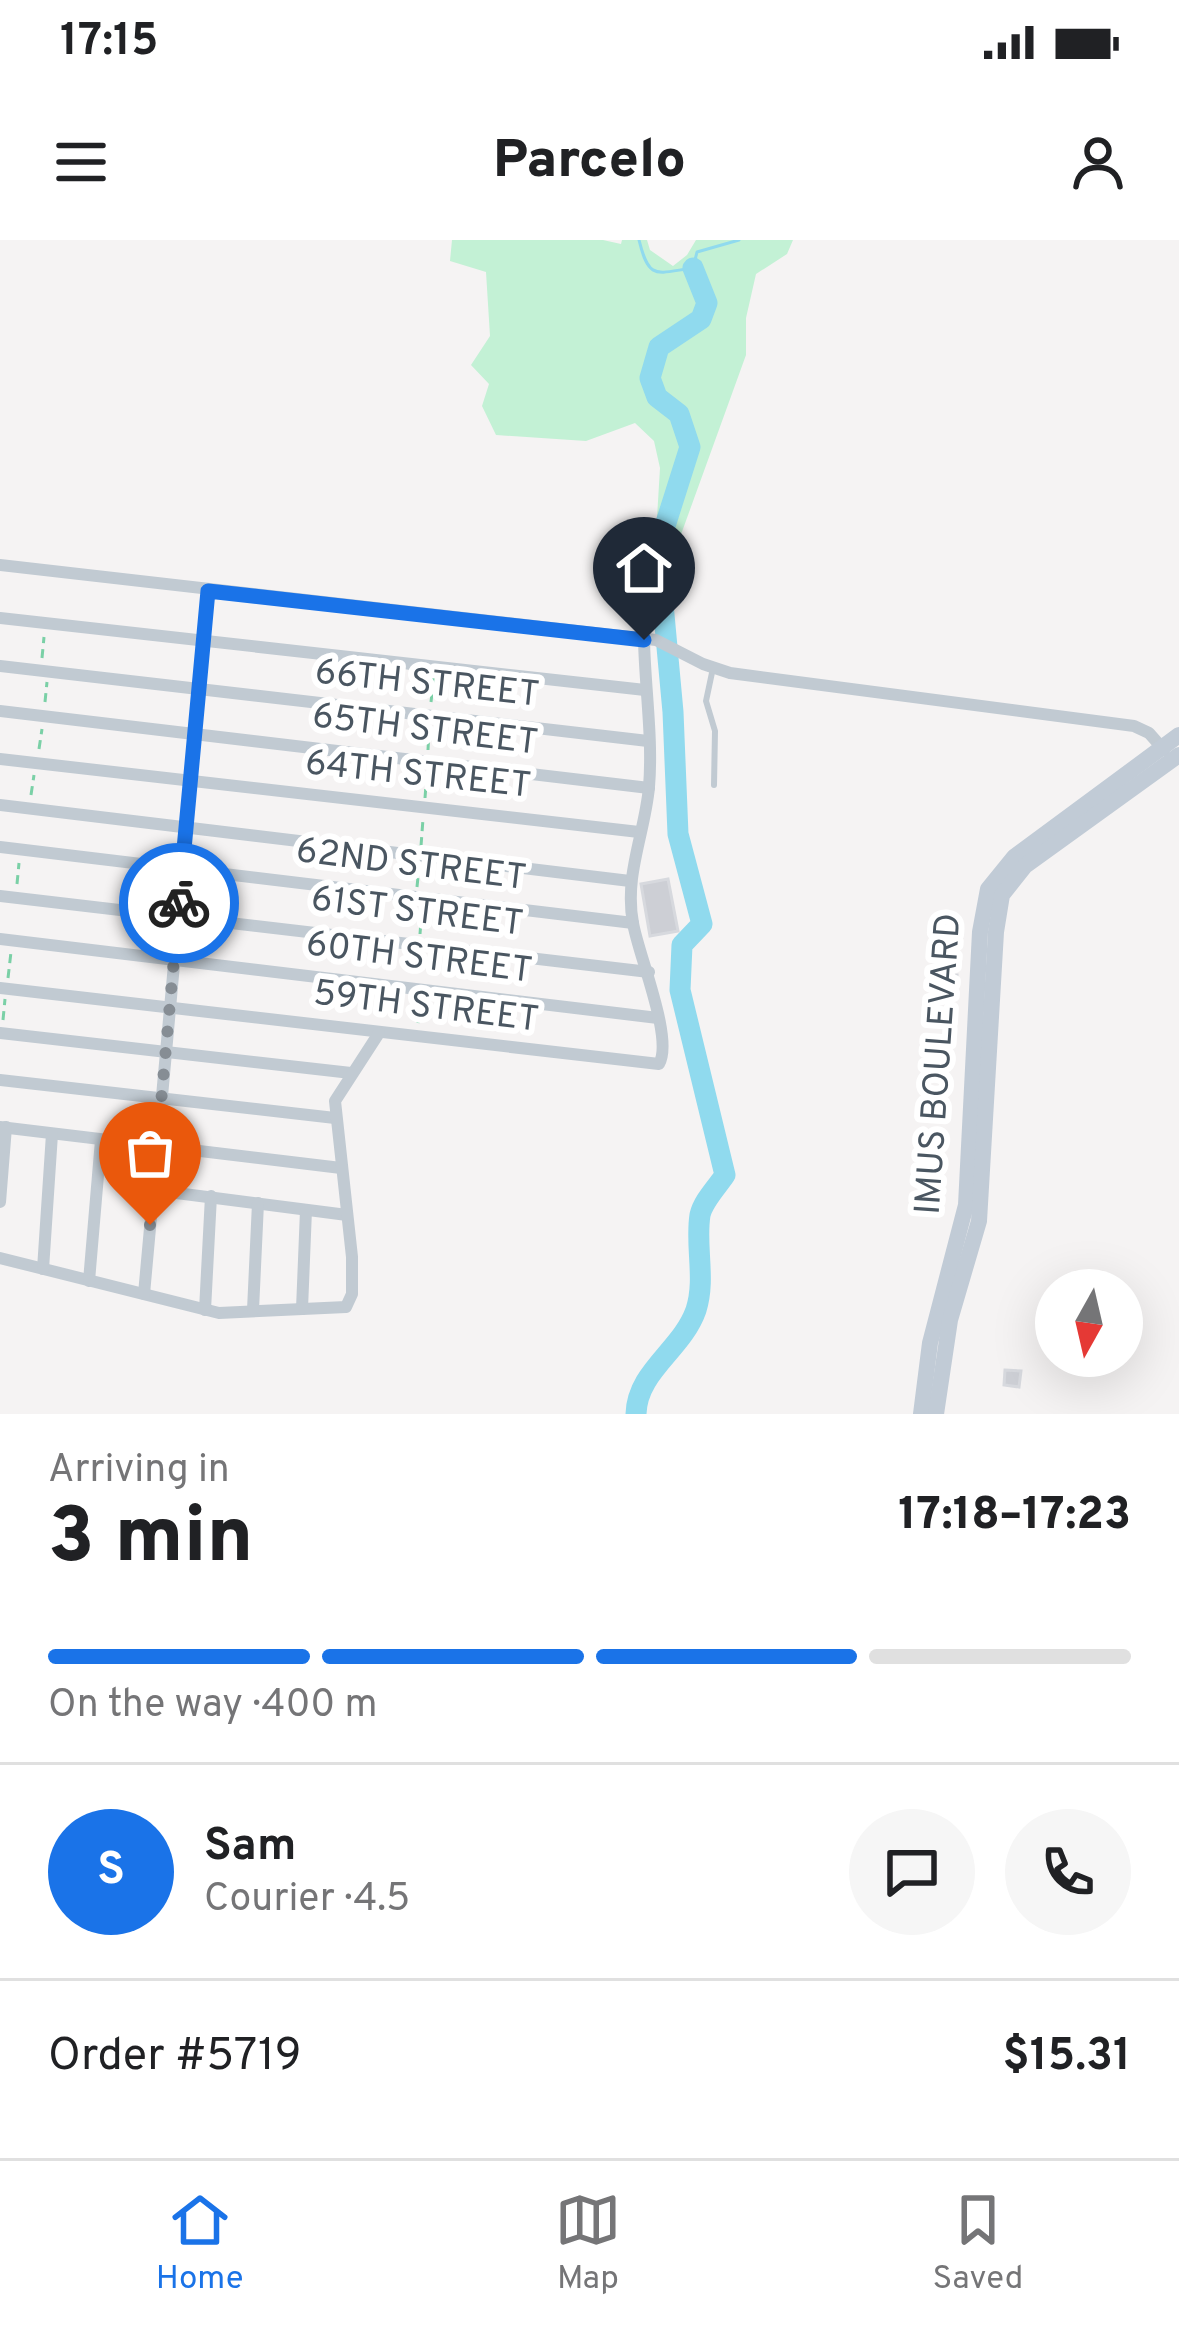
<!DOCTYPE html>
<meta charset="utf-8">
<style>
:root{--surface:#fff;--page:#f6f6f6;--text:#202124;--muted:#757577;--line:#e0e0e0;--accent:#1a73e8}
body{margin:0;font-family:Overpass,sans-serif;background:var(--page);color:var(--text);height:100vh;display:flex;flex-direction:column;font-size:45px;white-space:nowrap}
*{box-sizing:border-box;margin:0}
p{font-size:39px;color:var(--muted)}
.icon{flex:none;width:66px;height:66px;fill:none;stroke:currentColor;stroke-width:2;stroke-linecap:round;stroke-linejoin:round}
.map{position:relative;height:1174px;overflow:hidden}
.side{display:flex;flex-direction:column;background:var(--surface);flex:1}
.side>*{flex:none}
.needle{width:78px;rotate:188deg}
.tools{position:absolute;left:1035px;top:1029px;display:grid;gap:24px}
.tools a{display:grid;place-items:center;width:108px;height:108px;border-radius:50%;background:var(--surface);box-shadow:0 12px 48px #0002;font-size:60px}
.pin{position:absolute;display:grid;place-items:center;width:102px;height:102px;color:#fff;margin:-123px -51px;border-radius:50% 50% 50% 0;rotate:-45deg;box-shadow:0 0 12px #0007}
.pin .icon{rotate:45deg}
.courier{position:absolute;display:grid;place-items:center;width:120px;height:120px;margin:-60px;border:9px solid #1a73e8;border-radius:50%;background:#fff;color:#222;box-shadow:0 3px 15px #0007}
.head em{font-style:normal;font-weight:800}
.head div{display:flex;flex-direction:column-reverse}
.head{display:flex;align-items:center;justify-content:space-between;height:204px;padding:0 48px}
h1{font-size:78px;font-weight:800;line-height:90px}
.bar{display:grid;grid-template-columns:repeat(4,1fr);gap:18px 12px;align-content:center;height:144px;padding:0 48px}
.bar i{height:15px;border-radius:9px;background:var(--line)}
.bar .active{background:var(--accent)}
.bar p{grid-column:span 4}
.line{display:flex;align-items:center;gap:30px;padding:0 48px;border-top:3px solid var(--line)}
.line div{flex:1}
.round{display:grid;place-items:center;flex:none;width:126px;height:126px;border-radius:63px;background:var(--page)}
.status{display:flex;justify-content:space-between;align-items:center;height:84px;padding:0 60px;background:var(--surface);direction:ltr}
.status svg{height:33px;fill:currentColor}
header{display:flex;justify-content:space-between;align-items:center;height:156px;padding:0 48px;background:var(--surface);font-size:54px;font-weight:800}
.tab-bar{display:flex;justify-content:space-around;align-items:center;height:168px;border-top:3px solid var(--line);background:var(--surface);font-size:33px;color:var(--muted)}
.tab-bar a{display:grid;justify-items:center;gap:6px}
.tab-bar .active{color:var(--accent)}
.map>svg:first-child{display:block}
</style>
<div class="status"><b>17:15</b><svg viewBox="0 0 49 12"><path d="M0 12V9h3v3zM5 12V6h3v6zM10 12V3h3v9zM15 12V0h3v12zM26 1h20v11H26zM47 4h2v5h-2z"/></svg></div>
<header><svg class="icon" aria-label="menu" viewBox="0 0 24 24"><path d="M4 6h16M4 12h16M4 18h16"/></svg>Parcelo<svg class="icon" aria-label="person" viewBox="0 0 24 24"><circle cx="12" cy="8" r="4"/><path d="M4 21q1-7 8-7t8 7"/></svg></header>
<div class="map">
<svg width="1179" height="1174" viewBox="0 0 1179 1174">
<rect width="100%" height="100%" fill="#f5f3f3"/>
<polygon fill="#c3f1d5" points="452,0 603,0 621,4 622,0 647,0 650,10 673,26 687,15 696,0 793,0 787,14 756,34 746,78 746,115 679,300 673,340 673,386 658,385 651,378 660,228 654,201 635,183 586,201 496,195 482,166 489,144 471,125 490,96 486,32 450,21"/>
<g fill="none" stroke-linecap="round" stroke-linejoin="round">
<path stroke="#90daee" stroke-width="3" d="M639,0C649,41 656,33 693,28L697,12L739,0"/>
<path stroke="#90daee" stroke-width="21" d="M636,1174C637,1131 682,1110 696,1070C706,1039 695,1006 700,975C703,961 717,947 725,935L680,750L682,705L702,684L678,594L673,472L663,364L665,286L690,207L679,174L657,157L650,138L659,107L701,79L707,63L693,28"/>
</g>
<g fill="#cdcfd5" stroke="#d7d9de" stroke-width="3">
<polygon points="668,639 678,691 650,696 641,644"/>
<polygon points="957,735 956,754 942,756 940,736"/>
<polygon points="1005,1130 1021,1131 1019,1147 1004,1145"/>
</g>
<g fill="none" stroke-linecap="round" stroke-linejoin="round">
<g stroke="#7ad0a6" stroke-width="3" stroke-dasharray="9 6" stroke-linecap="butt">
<polyline points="42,418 44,397"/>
<polyline points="45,462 47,442"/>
<polyline points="431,462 434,436"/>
<polyline points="39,509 42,489"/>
<polyline points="428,510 429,490"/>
<polyline points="31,555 34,535"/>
<polyline points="425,558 427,531"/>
<polyline points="421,606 423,579"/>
<polyline points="17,644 19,623"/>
<polyline points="417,647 419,627"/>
<polyline points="420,694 422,668"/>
<polyline points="8,738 11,712"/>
<polyline points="3,780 5,759"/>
<polyline points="418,783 421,763"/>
</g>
<polyline stroke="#c1cad2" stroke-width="6" points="713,428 706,461 715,491 714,545"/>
<g stroke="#c1cad2" stroke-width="12">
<polyline points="0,325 656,400 703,424 730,433 1134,486 1149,493 1164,510"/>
<polyline points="0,378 645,450"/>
<polyline points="0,426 648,501"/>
<polyline points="0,471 649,548"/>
<polyline points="0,519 639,592"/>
<polyline points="0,565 630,641"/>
<polyline points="0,607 633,683"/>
<polyline points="0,656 649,732"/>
<polyline points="0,699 658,778"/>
<path d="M0,748L659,824C674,799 638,714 633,683C624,635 645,593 649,547C653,499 645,448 644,400"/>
<polyline points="0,793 351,833"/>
<polyline points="0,840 335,878"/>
<polyline points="0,887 341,928"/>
<polyline points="153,950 347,975"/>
<polyline points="0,962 6,887"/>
<polyline points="0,1018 219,1073 346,1067 352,1054 352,1017 335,861 379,793"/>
<polyline points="43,1029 52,894"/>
<polyline points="89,1041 101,900"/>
<polyline points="144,1054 208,351"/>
<polyline points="302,1069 306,970"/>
<polyline points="205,1070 211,956"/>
<polyline points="253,1070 258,963"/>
</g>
<g stroke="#c1cbd6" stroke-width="16">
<polyline points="921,1174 930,1103 966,965 980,692 988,649 1014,617 1179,495"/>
<polyline points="936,1174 950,1080 979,981 996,692 1002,655 1025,626 1179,515"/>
</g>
</g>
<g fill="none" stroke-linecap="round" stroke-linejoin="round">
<polyline stroke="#868d94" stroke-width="12" stroke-dasharray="0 21.6" points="150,985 179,663"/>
<polyline stroke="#1a73e8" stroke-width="15" points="179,663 208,351 644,400"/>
</g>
<g text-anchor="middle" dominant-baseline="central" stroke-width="12" stroke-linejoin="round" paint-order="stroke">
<g font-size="36" fill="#4a5661" stroke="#fff">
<text transform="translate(427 445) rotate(6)">66TH STREET</text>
<text transform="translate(425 491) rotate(7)">65TH STREET</text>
<text transform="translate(418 536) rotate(6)">64TH STREET</text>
<text transform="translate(411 626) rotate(7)">62ND STREET</text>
<text transform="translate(417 673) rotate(7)">61ST STREET</text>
<text transform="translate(419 719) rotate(7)">60TH STREET</text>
<text transform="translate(426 768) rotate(7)">59TH STREET</text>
<text transform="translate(940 824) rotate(-86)">IMUS BOULEVARD</text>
</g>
</g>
</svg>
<div class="tools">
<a><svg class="needle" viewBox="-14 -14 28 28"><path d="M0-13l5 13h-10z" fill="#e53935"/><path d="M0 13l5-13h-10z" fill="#757577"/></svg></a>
</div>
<div class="pin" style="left:150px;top:985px;background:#ea580c"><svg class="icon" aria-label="bag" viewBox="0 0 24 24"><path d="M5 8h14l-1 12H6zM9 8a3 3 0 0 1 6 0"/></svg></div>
<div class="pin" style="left:644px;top:400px;background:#1f2937"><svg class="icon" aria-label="home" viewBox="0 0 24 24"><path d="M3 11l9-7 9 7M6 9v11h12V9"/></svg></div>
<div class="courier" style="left:179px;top:663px"><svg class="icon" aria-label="bike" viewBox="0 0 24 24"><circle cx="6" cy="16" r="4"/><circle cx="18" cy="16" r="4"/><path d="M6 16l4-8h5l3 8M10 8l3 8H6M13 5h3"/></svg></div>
</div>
<section class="side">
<div class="head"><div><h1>3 min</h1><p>Arriving in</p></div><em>17:18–17:23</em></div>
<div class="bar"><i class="active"></i><i class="active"></i><i class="active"></i><i></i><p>On the way · 400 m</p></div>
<div class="line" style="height:216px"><b class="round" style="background:var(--accent);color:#fff">S</b><div><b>Sam</b><p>Courier · 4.5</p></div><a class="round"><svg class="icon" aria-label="chat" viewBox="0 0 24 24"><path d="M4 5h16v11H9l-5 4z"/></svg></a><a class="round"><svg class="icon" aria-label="phone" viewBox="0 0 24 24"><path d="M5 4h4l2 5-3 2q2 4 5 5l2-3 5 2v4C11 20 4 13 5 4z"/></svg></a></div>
<div class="line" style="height:156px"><div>Order #5719</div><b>$15.31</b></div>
</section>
<nav class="tab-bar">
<a class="active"><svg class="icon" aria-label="home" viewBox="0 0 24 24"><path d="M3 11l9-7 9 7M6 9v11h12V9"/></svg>Home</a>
<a><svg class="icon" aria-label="map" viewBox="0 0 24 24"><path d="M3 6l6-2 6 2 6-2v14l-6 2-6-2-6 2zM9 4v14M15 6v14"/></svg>Map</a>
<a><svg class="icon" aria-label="saved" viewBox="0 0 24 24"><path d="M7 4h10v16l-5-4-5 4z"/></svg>Saved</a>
</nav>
